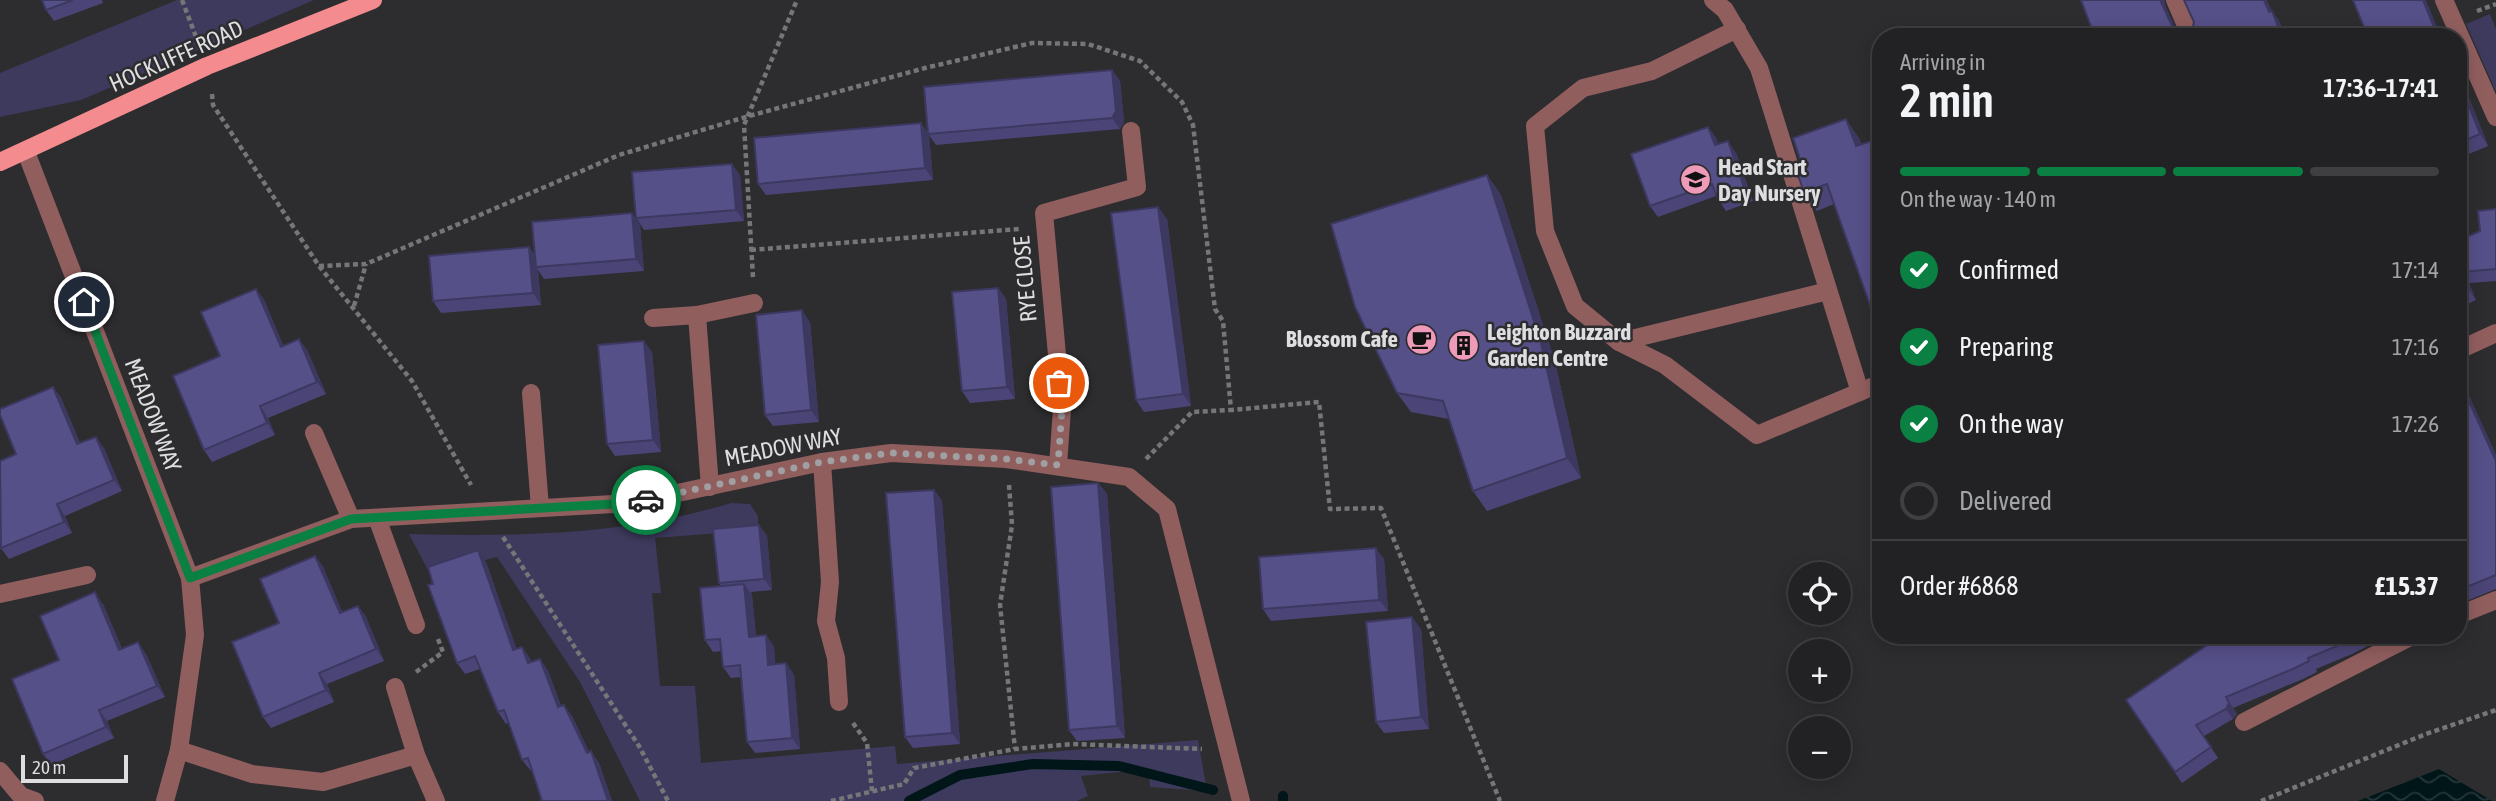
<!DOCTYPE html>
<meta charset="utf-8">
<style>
:root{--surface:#222224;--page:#2e2f31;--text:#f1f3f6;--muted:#a2a4a6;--line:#3f3f41;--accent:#0b8043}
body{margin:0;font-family:"Asap Condensed",sans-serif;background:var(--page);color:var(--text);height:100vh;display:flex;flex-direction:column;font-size:26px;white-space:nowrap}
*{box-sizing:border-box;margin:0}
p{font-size:23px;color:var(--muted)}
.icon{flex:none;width:38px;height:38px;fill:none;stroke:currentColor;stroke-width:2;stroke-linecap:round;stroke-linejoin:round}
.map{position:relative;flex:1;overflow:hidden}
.panel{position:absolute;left:1872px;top:28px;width:595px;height:616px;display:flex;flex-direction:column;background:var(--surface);border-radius:28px;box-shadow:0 4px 18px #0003,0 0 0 2px var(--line)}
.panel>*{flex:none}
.buttons{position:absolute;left:1788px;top:562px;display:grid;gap:14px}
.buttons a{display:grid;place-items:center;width:63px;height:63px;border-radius:50%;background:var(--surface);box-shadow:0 4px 18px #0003,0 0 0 2px var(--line);font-size:35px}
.scale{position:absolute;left:21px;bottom:18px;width:107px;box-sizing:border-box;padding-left:7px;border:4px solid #dedde0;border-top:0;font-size:19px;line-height:24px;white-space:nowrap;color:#dedde0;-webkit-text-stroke:5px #2d2d30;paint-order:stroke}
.pin{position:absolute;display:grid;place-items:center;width:60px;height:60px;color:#fff;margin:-30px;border:4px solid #fff;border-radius:50%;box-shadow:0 2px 7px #0007}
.courier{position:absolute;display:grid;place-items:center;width:70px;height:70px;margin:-35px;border:5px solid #0b8043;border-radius:50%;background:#fff;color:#222;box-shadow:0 2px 9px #0007}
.overview em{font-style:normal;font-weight:600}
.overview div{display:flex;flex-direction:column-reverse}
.overview{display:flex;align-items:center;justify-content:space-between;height:119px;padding:0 28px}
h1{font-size:46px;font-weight:600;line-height:52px}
.bar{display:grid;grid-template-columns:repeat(4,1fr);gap:10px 7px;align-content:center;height:84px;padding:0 28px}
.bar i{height:9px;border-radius:5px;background:var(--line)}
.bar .on{background:var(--accent)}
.bar p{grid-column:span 4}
.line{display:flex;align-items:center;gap:18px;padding:0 28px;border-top:2px solid var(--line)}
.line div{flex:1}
ol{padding:0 28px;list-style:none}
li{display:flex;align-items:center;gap:21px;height:77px}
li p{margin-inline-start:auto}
li .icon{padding:7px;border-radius:50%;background:var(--accent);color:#fff;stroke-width:4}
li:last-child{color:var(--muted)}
li i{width:38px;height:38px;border:4px solid var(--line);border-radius:50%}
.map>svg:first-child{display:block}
</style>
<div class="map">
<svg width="2496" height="801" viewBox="0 0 2496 801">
<defs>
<pattern id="water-waves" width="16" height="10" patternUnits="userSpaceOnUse" patternTransform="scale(1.75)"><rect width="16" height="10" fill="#001619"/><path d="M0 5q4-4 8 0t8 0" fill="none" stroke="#25373a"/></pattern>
</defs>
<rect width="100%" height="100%" fill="#2d2d30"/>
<g fill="#3d3a5d">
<polygon points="177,0 314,0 81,100 0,117 0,73"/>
<polygon points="2490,14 2496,29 2496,92 2466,24"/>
<path d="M731,503L750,504L758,516V530L655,538L661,593H652L660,686H695L701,763L895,746L897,764L1198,740L1207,791L1150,787L1149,769L1081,776L1088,796L1077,801H640L580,682L497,557L430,574L409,534C518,537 626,535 731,503Z"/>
</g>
<polygon fill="url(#water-waves)" points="2439,769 2492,801 2358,801"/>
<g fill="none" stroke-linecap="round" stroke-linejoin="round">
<g stroke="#001619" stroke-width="10">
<polyline points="909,801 960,775 1033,764 1119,766 1213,790"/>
<polyline points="1283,801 1283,796"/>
</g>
<g stroke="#767679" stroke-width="4.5" stroke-dasharray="5 3.5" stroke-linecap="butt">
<polyline points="182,0 198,42"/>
<polyline points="2477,11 2496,4"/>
<polyline points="212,94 213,105 319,266 412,381 471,485"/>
<polyline points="751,250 1019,229"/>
<polyline points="319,266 366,264 619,155 749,116 925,68 1032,43 1088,44 1140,61 1182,102 1193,125 1215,309 1223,321 1231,410 1319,402 1330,509 1381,508 1500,801"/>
<polyline points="753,277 744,125 797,0"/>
<polyline points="354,306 366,264"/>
<polyline points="1146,459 1192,412 1230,410"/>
<polyline points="1009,485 1012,525 1000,605 1015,749"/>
<polyline points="503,537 639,746 668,801"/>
<polyline points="416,672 443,652 438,639"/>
<polyline points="853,723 867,743 872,791"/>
<polyline points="831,801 904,784 914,768 1015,749 1073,744 1202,749"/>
<polyline points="2261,801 2426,734 2496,710"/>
</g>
<g stroke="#915e5e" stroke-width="18">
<polyline points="1713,0 1725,10 1759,68 1860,392"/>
<polyline points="2175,0 2191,37"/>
<polyline points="2444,0 2496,117"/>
<polyline points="1737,29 1652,71 1583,88 1535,126 1545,231 1575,306 1619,342 1665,365 1757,435 1881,383"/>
<polyline points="26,152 190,578 195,635 179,750 165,801"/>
<polyline points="697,315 754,303"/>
<polyline points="653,318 697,315 710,487"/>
<polyline points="1619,342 1828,291"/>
<polyline points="2459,350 2496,333"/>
<polyline points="531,393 540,508"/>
<polyline points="314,433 351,519"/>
<polyline points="822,462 830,582 826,621 836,658 839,702"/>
<polyline points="1058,465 1062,409 1044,213 1137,187 1131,131"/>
<polyline points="377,518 416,625"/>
<polyline points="190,578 351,519 631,503 822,462 891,453 1006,459 1129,477 1167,509 1241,801"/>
<polyline points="0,594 87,575"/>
<polyline points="2459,615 2496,600"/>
<polyline points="395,687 416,755 436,801"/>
<polyline points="2244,722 2414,635"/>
<polyline points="179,750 252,774 323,782 416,755"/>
<polyline points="0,771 21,796 35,801"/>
</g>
<polyline stroke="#f48b8e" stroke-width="18" points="0,162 207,66 373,0"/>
</g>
<g fill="#4a4576">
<polygon points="42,0 102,0 103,3 54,21 46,10"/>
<polygon points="1112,70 1120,81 1124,122 1120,129 936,145 929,135 933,180 766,195 758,184 928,133"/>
<polygon points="2459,80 2466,90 2488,146 2459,158"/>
<polygon points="1708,127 1716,138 1718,144 1736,153 1753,201 1726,211 1716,196 1658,217 1650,206"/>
<polygon points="1859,138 1861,144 1875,140 1881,149 1881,337 1834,204 1817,211 1804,192"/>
<polygon points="740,175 744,221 644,230 636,218"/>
<polygon points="1487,175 1501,195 1555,362 1581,478 1487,511 1473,491 1449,419 1411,412 1397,393"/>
<polygon points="2496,209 2496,281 2469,283 2476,300 2459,308 2459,240 2480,231"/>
<polygon points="1167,219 1191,406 1144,412 1136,400"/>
<polygon points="640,225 644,271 544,279 538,270 541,305 441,313 433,301 529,247 535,256"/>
<polygon points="998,288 1006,299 1015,399 970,403 962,391"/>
<polygon points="256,289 264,300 283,346 307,350 326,394 268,418 275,435 212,462 204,450 220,356"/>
<polygon points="810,322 819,422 773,426 765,415"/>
<polygon points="652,352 661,452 615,456 607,444"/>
<polygon points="2462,386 2469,396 2496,455 2496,589 2459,604 2459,387"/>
<polygon points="53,387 61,398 80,443 104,448 122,491 65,516 72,533 9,559 0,547 16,454"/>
<polygon points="1098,483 1107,494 1125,738 1077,741 1069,730"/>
<polygon points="934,490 942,501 960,744 913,748 905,737"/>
<polygon points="759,525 767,536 772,590 751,592 752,595 756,636 766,635 774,647 775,664 786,663 794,675 800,749 755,753 747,742 741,677 731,678 723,667 722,651 713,652 705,640 721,586 719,583"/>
<polygon points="315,556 323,567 342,612 358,606 366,617 384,661 327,684 334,702 271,728 263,717 279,623"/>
<polygon points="1384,559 1388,611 1271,621 1263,609"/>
<polygon points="486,562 516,649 522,647 531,662 540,659 548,671 561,706 572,716 589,752 599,763 612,801 542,801 532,771 531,771 522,760 509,722 506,724 498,712 480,669 465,674 457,663"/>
<polygon points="103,604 122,649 146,654 165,697 107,721 114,738 51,765 43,754 59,660"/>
<polygon points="1421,629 1429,729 1384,733 1376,722"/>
<polygon points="2222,635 2389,635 2352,654 2316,669 2317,672 2303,679 2233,708 2237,714 2233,719 2204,736 2218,758 2182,783 2126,700"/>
</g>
<g fill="#3c3860">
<polygon points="2160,0 2165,0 2165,5 2180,37 2177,37"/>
<polygon points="2264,0 2267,0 2272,11 2280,22 2285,37 2282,37 2269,12"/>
<polygon points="2423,0 2426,0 2441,37 2438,37"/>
<polygon points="1112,70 1120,81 1124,122 1120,129 1112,118"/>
<polygon points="2459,80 2466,90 2488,146 2480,134"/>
<polygon points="1846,119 1859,138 1868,165 1856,146"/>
<polygon points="921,123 929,134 933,180 925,168"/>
<polygon points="1708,127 1716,138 1723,157 1715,145"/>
<polygon points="1875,140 1881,149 1881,157"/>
<polygon points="1728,141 1736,153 1753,201 1745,190"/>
<polygon points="732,164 740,175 744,221 736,210"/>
<polygon points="1487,175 1501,195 1555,362 1581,478 1567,458"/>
<polygon points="1158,207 1167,219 1191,406 1183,394"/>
<polygon points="632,213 640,225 644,271 636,259"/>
<polygon points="529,247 537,259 536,267 538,270 541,305 533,293"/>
<polygon points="2461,272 2469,283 2476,300 2468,289"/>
<polygon points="998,288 1006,299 1015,399 1007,387"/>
<polygon points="256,289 264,300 289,358 281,347"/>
<polygon points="802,310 810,322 819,422 811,410"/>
<polygon points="299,339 307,350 326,394 317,382"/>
<polygon points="644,341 652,352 661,452 653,440"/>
<polygon points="2462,386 2469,396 2496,455 2496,461"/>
<polygon points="53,387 61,398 85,456 77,444"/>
<polygon points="260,406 268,418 275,435 267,423"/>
<polygon points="96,437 104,448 122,491 114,480"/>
<polygon points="1098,483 1107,494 1125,738 1117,726"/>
<polygon points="934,490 942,501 960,744 952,733"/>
<polygon points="57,504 65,516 72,533 64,522"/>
<polygon points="759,525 767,536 772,590 764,579"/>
<polygon points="1376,548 1384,559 1388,611 1379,600"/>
<polygon points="478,550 486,562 521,661 513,650"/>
<polygon points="315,556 323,567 348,625 340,613"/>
<polygon points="744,584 752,595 757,648 749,637"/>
<polygon points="95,592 103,604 127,662 119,650"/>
<polygon points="358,606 366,617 384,661 376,649"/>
<polygon points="1412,617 1421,629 1429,729 1421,717"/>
<polygon points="766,635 774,647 776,676 768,665"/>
<polygon points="138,642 146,654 165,697 157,686"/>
<polygon points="522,647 530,658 536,675 528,663"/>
<polygon points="540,659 548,671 566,719 558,707"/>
<polygon points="786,663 794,675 800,749 792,738"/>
<polygon points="319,673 327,684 334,702 326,690"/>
<polygon points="2226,697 2237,714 2233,719 2226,709"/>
<polygon points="564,705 572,716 595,764 587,753"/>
<polygon points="99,710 107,721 114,738 106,727"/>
<polygon points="591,751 599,763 612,801 608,801"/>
</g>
<g fill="#565089" stroke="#3c3860" stroke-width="2">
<polygon points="42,0 73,0 46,10"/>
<polygon points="2081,0 2160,0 2176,34 2182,37 2095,37"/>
<polygon points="2184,0 2264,0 2269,12 2272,11 2282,37 2182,37 2188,36 2192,32 2194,22"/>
<polygon points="2353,0 2423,0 2438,37 2368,37"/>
<polygon points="1112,70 1116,111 1112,118 928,134 924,87"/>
<polygon points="2459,80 2480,134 2459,143"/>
<polygon points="1846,119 1856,146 1875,140 1881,157 1881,336 1827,184 1804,192 1794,164 1801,162 1793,138"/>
<polygon points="921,123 925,168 758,184 754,138"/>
<polygon points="1708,127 1715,145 1728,141 1745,190 1718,200 1712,184 1650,206 1631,154"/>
<polygon points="732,164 736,210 636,218 632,172"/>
<polygon points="1487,175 1541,343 1567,458 1473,491 1443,401 1397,393 1355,307 1331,224"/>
<polygon points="1158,207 1183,394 1136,400 1111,213"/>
<polygon points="2496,209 2496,269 2461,272 2468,289 2459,293 2459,240 2480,231 2478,211"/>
<polygon points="632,213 636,259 536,267 532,222"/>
<polygon points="529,247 533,293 433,301 429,256"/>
<polygon points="998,288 1007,387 962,391 952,292"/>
<polygon points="256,289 281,347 299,339 317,382 260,406 267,423 204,450 173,376 220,356 201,312"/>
<polygon points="802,310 811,410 765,415 756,315"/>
<polygon points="644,341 653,440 607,444 598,345"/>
<polygon points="2462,386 2496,461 2496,575 2459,590 2459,387"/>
<polygon points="53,387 77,444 96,437 114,480 57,504 64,522 1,548 0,461 16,454 0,415 0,409"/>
<polygon points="1098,483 1117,726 1069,730 1051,487"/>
<polygon points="934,490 952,733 905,737 886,493"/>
<polygon points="759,525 764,579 719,583 713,529"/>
<polygon points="1376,548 1379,600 1263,609 1259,557"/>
<polygon points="478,550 513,650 522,647 528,663 540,659 558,707 564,705 587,753 591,751 608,801 542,801 528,758 522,760 504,710 498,712 475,656 457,663 428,585 433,584 428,567"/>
<polygon points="315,556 340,613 358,606 376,649 319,673 326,690 263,717 232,642 279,623 260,579"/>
<polygon points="744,584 749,637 766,635 768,665 786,663 792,738 747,742 740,665 723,667 720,639 705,640 700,588"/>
<polygon points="95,592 119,650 138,642 157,686 99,710 106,727 43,754 12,679 59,660 40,616"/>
<polygon points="1412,617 1421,717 1376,722 1366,622"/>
<polygon points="2222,635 2360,635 2344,643 2308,658 2309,661 2295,668 2226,697 2229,703 2226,709 2196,725 2211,747 2175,772 2126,700"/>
</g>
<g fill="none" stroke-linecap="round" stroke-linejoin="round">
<polyline stroke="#a09fa2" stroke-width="7" stroke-dasharray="0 12.6" points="646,500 822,462 891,453 1006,459 1058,465 1062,409 1059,383"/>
<polyline stroke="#0b8043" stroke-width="9" points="84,302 190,578 351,519 631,503 646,500"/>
</g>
<defs>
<symbol id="school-disc" viewBox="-11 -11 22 22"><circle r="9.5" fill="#ef9ab9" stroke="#2d2d30"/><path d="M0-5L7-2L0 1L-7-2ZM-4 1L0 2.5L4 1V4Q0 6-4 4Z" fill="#111"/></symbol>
<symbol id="cafe-disc" viewBox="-11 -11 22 22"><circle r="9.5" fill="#ef9ab9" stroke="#2d2d30"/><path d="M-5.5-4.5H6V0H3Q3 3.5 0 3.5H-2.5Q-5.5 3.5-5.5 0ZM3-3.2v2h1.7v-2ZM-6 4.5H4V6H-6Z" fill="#111"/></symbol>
<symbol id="building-disc" viewBox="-11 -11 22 22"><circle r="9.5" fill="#ef9ab9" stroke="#2d2d30"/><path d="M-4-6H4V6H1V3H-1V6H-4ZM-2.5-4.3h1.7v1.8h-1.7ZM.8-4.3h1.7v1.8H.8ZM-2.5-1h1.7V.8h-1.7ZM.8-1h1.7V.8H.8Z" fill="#111"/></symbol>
</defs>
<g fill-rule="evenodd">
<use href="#school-disc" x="1678" y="162" width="35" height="35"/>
<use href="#cafe-disc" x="1404" y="322" width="35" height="35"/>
<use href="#building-disc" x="1446" y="328" width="35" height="35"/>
</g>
<g text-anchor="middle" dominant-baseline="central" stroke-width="5" stroke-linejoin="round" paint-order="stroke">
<g font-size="23" fill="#dedde0" stroke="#2d2d30">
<text transform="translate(176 56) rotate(-24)">HOCKLIFFE ROAD</text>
<text transform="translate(1025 279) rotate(-95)">RYE CLOSE</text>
<text transform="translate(153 415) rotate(69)">MEADOW WAY</text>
<text transform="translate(783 447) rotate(-11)">MEADOW WAY</text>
</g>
<g font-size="23" font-weight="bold" fill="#dedde0" stroke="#2d2d30" text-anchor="start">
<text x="1718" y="167">Head Start<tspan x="1718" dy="26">Day Nursery</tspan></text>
<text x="1487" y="332">Leighton Buzzard<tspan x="1487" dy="26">Garden Centre</tspan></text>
<text x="1398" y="339" text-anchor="end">Blossom Cafe</text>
</g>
</g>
</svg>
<div class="buttons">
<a><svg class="icon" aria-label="locate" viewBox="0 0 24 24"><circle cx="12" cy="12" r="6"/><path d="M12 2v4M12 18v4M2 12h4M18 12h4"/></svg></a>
<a>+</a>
<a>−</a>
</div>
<div class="scale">20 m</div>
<div class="pin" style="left:1059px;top:383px;background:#ea580c"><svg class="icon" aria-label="bag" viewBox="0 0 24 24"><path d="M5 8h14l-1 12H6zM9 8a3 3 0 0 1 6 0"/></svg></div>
<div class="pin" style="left:84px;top:302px;background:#1f2937"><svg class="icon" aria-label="home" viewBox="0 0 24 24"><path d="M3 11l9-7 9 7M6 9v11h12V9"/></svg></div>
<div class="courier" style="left:646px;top:500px"><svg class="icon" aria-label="car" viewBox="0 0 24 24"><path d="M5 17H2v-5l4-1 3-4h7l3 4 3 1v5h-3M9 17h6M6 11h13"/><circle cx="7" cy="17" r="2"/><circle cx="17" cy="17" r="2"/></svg></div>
<section class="panel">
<div class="overview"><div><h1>2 min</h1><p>Arriving in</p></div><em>17:36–17:41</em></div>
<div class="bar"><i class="on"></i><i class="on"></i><i class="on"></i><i></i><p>On the way · 140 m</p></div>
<ol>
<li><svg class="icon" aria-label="check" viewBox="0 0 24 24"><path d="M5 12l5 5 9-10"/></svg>Confirmed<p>17:14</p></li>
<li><svg class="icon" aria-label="check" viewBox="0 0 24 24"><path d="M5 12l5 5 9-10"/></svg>Preparing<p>17:16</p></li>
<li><svg class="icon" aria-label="check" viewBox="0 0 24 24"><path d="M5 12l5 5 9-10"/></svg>On the way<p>17:26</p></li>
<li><i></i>Delivered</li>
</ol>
<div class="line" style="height:91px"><div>Order #6868</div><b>£15.37</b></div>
</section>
</div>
